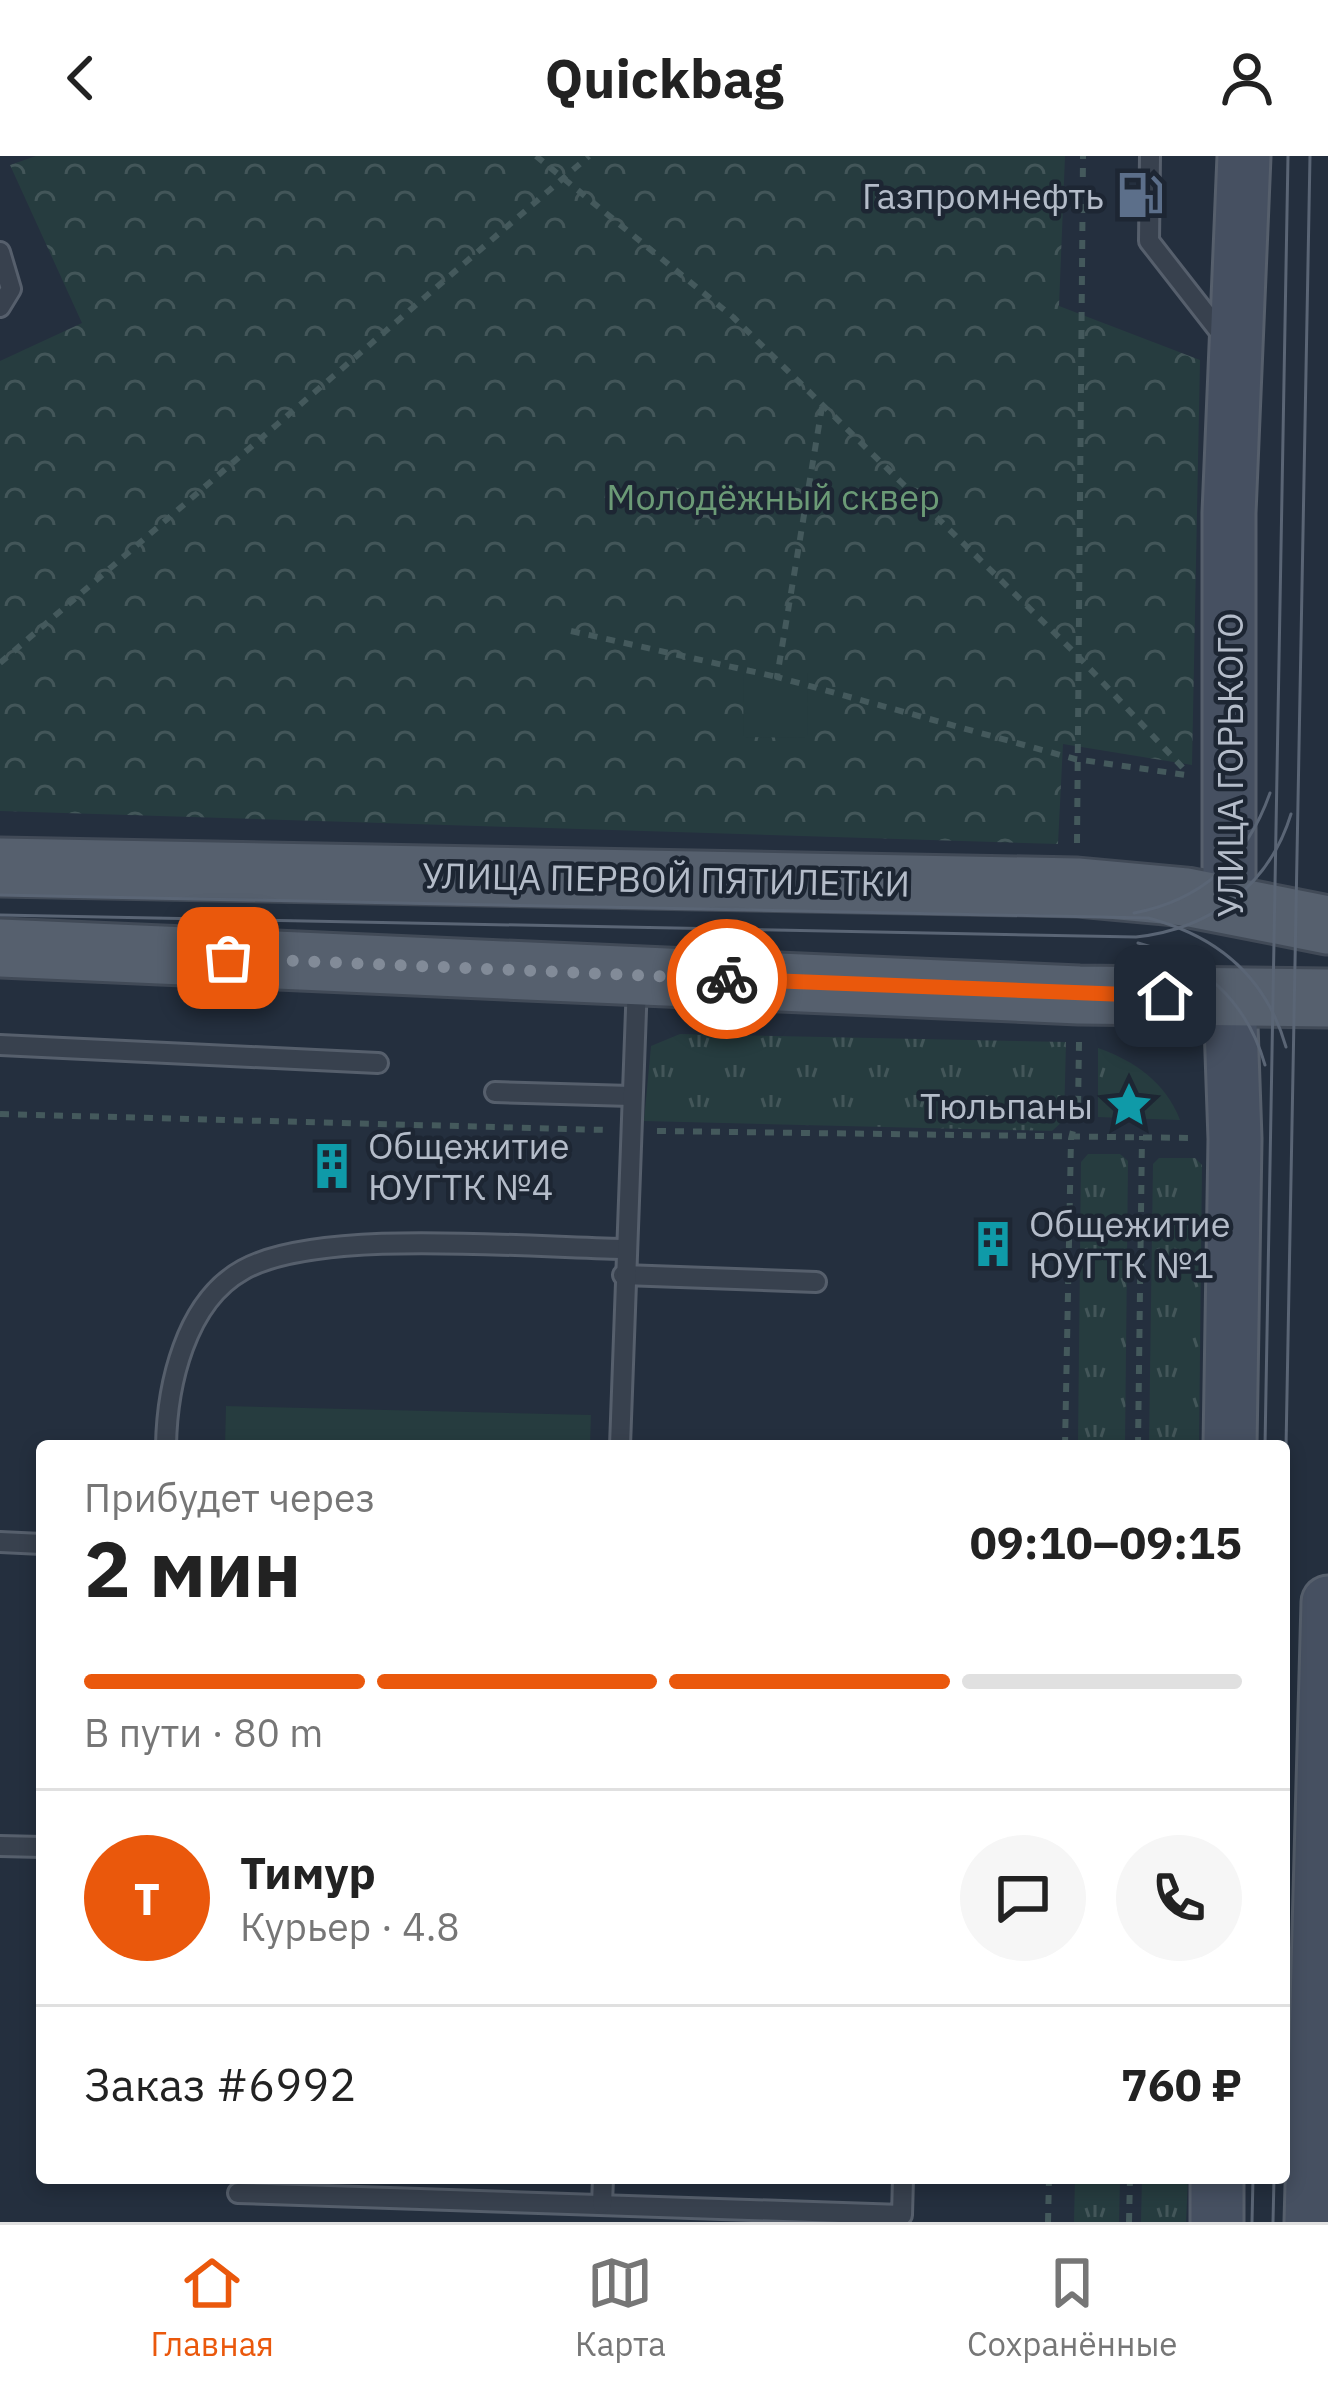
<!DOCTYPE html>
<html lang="ru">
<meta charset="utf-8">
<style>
:root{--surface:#fff;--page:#f6f6f6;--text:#222;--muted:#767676;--line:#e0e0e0;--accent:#ea580c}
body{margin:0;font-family:"IBM Plex Sans",sans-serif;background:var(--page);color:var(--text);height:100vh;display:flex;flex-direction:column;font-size:45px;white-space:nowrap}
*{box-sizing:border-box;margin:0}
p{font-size:39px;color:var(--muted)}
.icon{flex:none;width:66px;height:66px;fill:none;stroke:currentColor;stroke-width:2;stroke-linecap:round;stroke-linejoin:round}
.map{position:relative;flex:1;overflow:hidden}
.details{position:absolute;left:36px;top:1284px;width:1254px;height:744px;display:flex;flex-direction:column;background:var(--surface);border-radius:12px;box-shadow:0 6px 18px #0003}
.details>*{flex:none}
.pin{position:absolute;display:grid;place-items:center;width:102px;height:102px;color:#fff;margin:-51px;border-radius:24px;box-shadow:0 6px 18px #0006}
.courier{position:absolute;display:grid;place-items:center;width:120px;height:120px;margin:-60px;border:9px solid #ea580c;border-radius:50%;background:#fff;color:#222;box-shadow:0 3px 15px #0007}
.summary em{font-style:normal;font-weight:700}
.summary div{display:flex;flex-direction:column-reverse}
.summary{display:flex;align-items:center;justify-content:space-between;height:204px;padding:0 48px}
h1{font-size:78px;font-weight:700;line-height:90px}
.bar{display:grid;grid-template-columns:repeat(4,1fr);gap:18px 12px;align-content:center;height:144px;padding:0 48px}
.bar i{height:15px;border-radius:9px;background:var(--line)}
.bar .active{background:var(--accent)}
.bar p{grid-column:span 4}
.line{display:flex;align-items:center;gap:30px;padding:0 48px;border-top:3px solid var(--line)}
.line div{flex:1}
.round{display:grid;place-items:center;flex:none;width:126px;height:126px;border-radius:63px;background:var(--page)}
header{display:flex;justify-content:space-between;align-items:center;height:156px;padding:0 48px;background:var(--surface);font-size:54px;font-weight:700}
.menu{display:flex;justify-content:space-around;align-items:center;height:168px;border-top:3px solid var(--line);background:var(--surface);font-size:33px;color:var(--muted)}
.menu a{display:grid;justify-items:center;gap:6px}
.menu .active{color:var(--accent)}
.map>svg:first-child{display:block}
</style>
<header><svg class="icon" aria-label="back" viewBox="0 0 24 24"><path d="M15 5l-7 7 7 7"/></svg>Quickbag<svg class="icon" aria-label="person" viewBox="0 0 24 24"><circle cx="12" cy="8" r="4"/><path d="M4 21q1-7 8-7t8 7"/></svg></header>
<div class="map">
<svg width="1328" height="2066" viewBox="0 0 1328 2066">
<defs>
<pattern id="grass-tufts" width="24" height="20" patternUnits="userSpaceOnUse" patternTransform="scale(3)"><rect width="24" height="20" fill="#263c3f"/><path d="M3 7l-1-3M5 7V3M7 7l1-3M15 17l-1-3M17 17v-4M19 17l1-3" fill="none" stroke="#435659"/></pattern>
<pattern id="forest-crowns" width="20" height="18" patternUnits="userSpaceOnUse" patternTransform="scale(3)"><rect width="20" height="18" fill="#263c3f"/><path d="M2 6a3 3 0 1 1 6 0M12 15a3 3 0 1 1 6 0" fill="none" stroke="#435659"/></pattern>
</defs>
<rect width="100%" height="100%" fill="#242f3e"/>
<g fill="url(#grass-tufts)">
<polygon points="680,878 1066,886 1064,964 1052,975 644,965 651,890"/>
<path d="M1098,892C1135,905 1165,926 1180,964L1098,961Z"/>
<polygon points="1088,998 1120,998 1128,1005 1125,1290 1078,1290 1081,1006"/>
<polygon points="1159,1002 1195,1002 1202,1009 1199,1290 1149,1290 1153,1008"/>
<polygon points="1075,2022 1120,2022 1119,2066 1074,2066"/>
<polygon points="1142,2022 1188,2022 1186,2066 1141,2066"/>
</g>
<polygon fill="url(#forest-crowns)" points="36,0 1065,0 1059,150 1200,204 1192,609 1063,588 1058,688 0,655 0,205 82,167 10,9"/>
<g fill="#263c3f">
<polygon points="744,515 808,515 807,582 743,581"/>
<polygon points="226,1250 591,1259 590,1290 225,1290"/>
</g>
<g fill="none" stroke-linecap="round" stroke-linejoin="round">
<defs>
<g id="service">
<polyline points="1150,0 1149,85 1227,185"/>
<polyline points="0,96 11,133 0,151"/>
<polyline points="0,889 378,907"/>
<polyline points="495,936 631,940"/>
<polyline points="623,1119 816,1126"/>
<path d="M166,1290C167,1230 185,1146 243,1114C319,1071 530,1092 623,1093"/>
<polyline points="620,1290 637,827"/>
<polyline points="0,1386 42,1388"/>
<polyline points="0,1690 42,1691"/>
<polyline points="238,2037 902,2059 903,2022"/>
<polyline points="602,2048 603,2022"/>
</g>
<g id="secondary">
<polyline points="1229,748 1229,357 1244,0"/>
<polyline points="1230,840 1235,983 1230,1290"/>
<polyline points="1217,2066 1217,2022"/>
<polyline points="1311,2066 1328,1446"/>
</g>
<g id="primary">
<polyline points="0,711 1077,731 1186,741 1328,769"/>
<polyline points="0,792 1079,839 1328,842"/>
</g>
</defs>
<use href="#service" stroke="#565f6c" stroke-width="24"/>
<use href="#secondary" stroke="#565f6c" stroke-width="57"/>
<use href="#primary" stroke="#414a57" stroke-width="63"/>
<g stroke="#44595c" stroke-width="6" stroke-dasharray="9 9" stroke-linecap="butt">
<polyline points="536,0 733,161 1077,499 1183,612"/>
<polyline points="822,251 777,521 1075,603 1186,619"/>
<polyline points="571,475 777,521"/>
<polyline points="0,507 589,0"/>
<polyline points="1077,687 1083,0"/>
<polyline points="0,958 608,974"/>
<polyline points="657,975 1190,982"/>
<polyline points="1065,1290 1071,983 1078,954 1079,886"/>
<polyline points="1138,1290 1142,980"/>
<polyline points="1048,2066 1049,2022"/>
<polyline points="1129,2066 1130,2022"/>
</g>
<use href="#service" stroke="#38414e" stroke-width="18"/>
<use href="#secondary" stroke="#465061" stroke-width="51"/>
<use href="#primary" stroke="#56606e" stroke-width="57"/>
<g stroke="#5a6575" stroke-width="3">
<path d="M0,739L1148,762C1218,780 1266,821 1286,891"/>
<path d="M1134,757C1203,744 1247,702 1270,637"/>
<path d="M0,759L1136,781C1210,773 1269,730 1291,658"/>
<path d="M1138,787C1201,804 1247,845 1265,909"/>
<polyline points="1265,1290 1288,0"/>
<polyline points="1284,1400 1310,0"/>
<polyline points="1252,2066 1253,2022"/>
<polyline points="1273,2066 1274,2022"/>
</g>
</g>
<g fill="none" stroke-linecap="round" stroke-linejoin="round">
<polyline stroke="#828b98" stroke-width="12" stroke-dasharray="0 21.6" points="228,802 727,823"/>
<polyline stroke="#ea580c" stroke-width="15" points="727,823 1165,840"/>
</g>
<defs>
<symbol id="fuel-bare" viewBox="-9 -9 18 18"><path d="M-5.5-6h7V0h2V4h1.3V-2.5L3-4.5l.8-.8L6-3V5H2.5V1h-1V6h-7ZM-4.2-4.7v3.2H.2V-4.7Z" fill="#5c6f8a" stroke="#1d2633" stroke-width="2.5" paint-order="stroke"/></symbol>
<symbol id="sight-bare" viewBox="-9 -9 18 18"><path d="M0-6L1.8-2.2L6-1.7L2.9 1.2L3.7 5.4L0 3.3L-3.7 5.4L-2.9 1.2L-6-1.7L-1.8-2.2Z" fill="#0f9aa8" stroke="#1d2633" stroke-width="2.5" paint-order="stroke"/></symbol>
<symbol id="building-bare" viewBox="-9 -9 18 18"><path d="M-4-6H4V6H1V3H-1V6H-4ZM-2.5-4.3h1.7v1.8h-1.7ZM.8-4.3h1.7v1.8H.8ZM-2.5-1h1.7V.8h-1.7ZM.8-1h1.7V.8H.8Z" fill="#0f9aa8" stroke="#1d2633" stroke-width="2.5" paint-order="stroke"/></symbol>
</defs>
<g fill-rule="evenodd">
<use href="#fuel-bare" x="1107" y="6" width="66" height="66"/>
<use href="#sight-bare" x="1096" y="916" width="66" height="66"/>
<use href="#building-bare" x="299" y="977" width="66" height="66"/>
<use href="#building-bare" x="960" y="1055" width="66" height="66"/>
</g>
<g text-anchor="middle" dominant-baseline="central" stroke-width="9" stroke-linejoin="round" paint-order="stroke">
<g font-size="36" fill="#b4bcc9" stroke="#1d2633" text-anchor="end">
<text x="1104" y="39">Газпромнефть</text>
<text x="1093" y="949">Тюльпаны</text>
<text x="368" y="989" text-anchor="start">Общежитие<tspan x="368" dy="41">ЮУГТК №4</tspan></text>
<text x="1029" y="1067" text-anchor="start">Общежитие<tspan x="1029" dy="41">ЮУГТК №1</tspan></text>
</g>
<g font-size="36" fill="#6b9a76" stroke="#1d2633">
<text x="773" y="340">Молодёжный сквер</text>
</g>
<g font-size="36" fill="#b4bcc9" stroke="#1d2633">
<text transform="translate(1229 609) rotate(-90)">УЛИЦА ГОРЬКОГО</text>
<text transform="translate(666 723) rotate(1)">УЛИЦА ПЕРВОЙ ПЯТИЛЕТКИ</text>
</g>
</g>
</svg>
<div class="pin" style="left:228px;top:802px;background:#ea580c"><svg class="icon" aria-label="bag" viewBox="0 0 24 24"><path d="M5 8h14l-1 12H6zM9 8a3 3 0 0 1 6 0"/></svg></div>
<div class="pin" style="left:1165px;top:840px;background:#1f2937"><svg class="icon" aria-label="home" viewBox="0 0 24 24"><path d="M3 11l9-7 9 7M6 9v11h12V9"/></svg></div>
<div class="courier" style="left:727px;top:823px"><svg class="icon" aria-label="bike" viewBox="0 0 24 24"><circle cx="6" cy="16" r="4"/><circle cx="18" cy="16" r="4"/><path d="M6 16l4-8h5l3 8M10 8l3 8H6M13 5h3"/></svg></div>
<section class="details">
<div class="summary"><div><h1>2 мин</h1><p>Прибудет через</p></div><em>09:10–09:15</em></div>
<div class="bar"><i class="active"></i><i class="active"></i><i class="active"></i><i></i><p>В пути · 80 m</p></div>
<div class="line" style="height:216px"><b class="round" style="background:var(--accent);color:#fff">Т</b><div><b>Тимур</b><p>Курьер · 4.8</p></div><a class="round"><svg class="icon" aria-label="chat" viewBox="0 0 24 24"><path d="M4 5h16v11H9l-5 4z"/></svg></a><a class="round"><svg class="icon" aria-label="phone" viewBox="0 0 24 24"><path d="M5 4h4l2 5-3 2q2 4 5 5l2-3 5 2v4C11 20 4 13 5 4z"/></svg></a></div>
<div class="line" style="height:156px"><div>Заказ #6992</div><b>760 ₽</b></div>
</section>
</div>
<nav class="menu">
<a class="active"><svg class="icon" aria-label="home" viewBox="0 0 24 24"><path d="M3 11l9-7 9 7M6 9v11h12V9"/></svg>Главная</a>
<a><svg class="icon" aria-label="map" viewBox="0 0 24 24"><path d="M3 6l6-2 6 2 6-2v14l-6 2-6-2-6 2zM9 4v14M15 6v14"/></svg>Карта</a>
<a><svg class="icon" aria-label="saved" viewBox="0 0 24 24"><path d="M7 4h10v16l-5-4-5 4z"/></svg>Сохранённые</a>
</nav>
